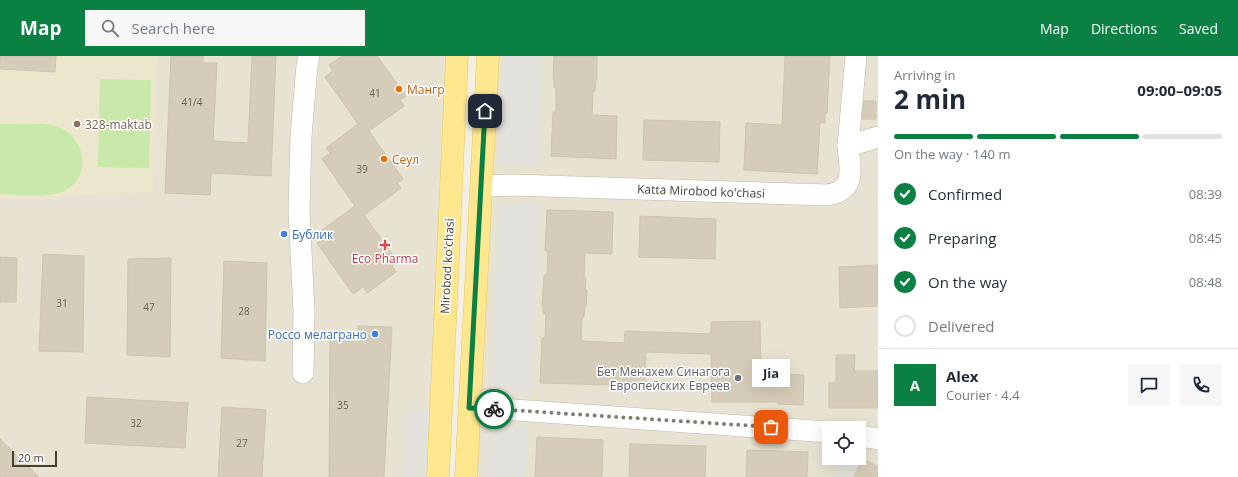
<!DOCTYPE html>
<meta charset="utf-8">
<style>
:root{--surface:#fff;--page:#f6f6f7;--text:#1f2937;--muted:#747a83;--line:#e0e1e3;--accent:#0b8043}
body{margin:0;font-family:"Open Sans",sans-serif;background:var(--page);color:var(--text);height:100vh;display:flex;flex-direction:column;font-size:15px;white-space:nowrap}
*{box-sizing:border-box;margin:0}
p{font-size:13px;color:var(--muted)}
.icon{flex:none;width:22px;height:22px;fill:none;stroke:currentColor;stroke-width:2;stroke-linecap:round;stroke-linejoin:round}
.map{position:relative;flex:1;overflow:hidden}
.panel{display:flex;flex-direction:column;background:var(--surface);width:360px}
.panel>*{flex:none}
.fabs{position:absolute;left:822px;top:365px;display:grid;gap:8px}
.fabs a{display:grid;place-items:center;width:44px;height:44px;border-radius:0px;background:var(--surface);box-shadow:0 4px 16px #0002;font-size:20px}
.scale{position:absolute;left:12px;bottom:10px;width:45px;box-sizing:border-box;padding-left:4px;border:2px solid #453f34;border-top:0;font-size:11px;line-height:14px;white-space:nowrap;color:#453f34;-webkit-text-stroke:3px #fff;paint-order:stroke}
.pin{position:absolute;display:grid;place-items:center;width:34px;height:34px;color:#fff;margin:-17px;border-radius:8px;box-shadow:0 2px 6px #0006}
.courier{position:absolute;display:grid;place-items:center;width:40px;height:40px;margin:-20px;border:3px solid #0b8043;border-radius:50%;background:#fff;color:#222;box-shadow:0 1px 5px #0007}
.bubble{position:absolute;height:28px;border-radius:0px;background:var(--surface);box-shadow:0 4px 16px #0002;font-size:13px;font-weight:700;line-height:28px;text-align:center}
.overview em{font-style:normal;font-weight:700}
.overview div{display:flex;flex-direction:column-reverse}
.overview{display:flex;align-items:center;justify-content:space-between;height:68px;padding:0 16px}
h1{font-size:26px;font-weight:700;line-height:30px}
.bar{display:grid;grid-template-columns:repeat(4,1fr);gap:6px 4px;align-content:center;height:48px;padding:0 16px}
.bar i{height:5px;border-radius:3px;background:var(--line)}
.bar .selected{background:var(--accent)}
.bar p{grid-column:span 4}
.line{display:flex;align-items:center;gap:10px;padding:0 16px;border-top:1px solid var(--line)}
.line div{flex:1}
.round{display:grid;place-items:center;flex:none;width:42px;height:42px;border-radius:0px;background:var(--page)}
ol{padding:0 16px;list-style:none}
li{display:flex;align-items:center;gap:12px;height:44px}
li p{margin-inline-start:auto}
li .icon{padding:4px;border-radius:50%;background:var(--accent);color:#fff;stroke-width:4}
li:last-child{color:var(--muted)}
li i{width:22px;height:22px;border:2px solid var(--line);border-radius:50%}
header{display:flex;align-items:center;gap:24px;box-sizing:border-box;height:56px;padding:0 20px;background:var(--accent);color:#fff}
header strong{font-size:19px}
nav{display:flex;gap:22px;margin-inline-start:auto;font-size:14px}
.search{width:280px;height:36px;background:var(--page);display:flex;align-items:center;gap:10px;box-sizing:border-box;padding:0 14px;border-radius:0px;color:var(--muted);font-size:15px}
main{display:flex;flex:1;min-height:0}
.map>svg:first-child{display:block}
</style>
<header>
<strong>Map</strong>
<div class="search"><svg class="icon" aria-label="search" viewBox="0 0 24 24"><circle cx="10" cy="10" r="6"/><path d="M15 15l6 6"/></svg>Search here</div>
<nav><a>Map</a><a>Directions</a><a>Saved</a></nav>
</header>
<main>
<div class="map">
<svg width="878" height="421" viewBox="0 0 878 421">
<rect width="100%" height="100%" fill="#f3efe4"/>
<g fill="#e7e2d1" fill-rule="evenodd">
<polygon points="0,0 457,0 438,421 0,421"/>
<path d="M494,0H878V421H466ZM829,372H859V402H829Z"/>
</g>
<polygon fill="#ece6cd" points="0,0 157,0 153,136 0,143"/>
<g fill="#c8e9aa">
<polygon points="100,23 151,24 149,112 98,111"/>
<path d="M0,68C14,68 46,66 58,71C86,80 92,122 64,135C47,143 19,139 0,138Z"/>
</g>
<g fill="#e3e1dc">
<polygon points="503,0 543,0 538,110 498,109"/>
<polygon points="499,146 539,148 531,337 491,335"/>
<polygon points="407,355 429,356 426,421 404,421"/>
<polygon points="488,370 528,372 526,421 486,421"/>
<polygon points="859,392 865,393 854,421 836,421 837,402 859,402"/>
</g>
<g fill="#d5ccb9" stroke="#cfc4ac">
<polygon points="0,0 56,0 55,16 0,13"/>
<polygon points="171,0 203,0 203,7 217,7 213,85 248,87 252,0 276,0 271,120 211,117 210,139 165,137"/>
<polygon points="342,0 377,0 406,40 400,44 404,50 369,75 403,123 397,127 401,132 364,159 398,206 392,210 396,216 367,237 363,231 353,238 317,187 325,181 321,175 355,150 322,103 330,97 326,92 358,68 325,21 333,15 329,9"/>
<polygon points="554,0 597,0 597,24 596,24 595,35 593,35 592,59 617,60 616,103 551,100 553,56 556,56 556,32 554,32 554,23 553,23"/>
<polygon points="785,0 830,0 827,57 825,57 825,67 820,66 817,118 744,114 746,67 782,69"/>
<polygon points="864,45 876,45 876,63 862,63"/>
<polygon points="644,64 720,66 719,106 643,104"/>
<polygon points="547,154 613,156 612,198 585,197 584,222 586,222 585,234 587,234 586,250 585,250 584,261 582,261 581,285 624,287 625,275 711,278 711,266 760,265 761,318 804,319 803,349 778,348 778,346 712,346 711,298 646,296 645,330 540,327 542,282 545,282 546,258 543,258 543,249 542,249 544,219 547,219 548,195 545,195"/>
<polygon points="640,160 716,163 715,203 639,201"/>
<polygon points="43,198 84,200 83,296 39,295"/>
<polygon points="0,201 17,202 16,246 0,246"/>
<polygon points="171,202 170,301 127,299 128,203"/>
<polygon points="224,205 267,207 265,305 221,302"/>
<polygon points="878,209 878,250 840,252 839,211"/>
<polygon points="358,270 392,271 384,421 329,421 330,285 358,285"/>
<polygon points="836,299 855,299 854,315 878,315 878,352 829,352 829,327 836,327"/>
<polygon points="87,341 188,347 185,392 85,387"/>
<polygon points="222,351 266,354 262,421 218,421"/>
<polygon points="537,381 603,384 602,421 535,421"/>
<polygon points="0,383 39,421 0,421"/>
<polygon points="630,388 706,390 705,421 629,421"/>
<polygon points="747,394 808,396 807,421 746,421"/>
<polygon points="862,403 878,410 878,421 854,421"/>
</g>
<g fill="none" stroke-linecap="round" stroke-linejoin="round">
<defs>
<g id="minor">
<polyline points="848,90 856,0"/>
<path d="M481,130L514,129L827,139C857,135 850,113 848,90L878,81"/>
<polyline points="303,317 304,255 299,154 301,80 307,10 309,0"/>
<polyline points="469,352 500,353 829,376"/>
<polyline points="859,380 878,383"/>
</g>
<g id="major">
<polyline points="438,421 457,0"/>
<polyline points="466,421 488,0"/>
</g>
</defs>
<use href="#minor" stroke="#beb8a6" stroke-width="22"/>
<use href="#major" stroke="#e8c85d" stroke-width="23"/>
<use href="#minor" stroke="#fff" stroke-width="21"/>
<use href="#major" stroke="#ffe790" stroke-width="22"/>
</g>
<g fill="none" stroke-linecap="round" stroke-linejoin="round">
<polyline stroke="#827d72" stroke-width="4" stroke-dasharray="0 7.2" points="494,353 771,371"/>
<polyline stroke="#0b8043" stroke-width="5" points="485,55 469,352 494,353"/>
</g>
<g fill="#e8710a" stroke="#fff" stroke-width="1.5">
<circle cx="399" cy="33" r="4"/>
<circle cx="384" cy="103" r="4"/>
</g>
<circle fill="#8d6e63" stroke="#fff" stroke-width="1.5" cx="77" cy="68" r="4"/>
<g fill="#3f7fe0" stroke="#fff" stroke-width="1.5">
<circle cx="284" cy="178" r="4"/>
<circle cx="375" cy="278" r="4"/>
</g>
<path fill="#e0444e" stroke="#fff" stroke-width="1.5" d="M383 183h4v4h4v4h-4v4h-4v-4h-4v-4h4z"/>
<circle fill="#6b7280" stroke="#fff" stroke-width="1.5" cx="738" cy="322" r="4"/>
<g text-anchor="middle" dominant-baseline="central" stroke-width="3" stroke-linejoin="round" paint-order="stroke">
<g font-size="10" fill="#696255">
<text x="375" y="37">41</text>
<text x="192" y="46">41/4</text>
<text x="362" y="113">39</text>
<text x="62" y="247">31</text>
<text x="149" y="251">47</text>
<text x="244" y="255">28</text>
<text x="343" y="349">35</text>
<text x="136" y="367">32</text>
<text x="242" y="387">27</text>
</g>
<g font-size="12" fill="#c56008" stroke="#fff" text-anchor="start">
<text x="407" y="33">Мангр</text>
<text x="392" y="103">Сеул</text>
</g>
<g font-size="12" fill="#785e54" stroke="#fff" text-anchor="start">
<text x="85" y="68">328-maktab</text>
</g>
<g font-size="12" fill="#453f34" stroke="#fff">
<text transform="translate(701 135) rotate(2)">Katta Mirobod ko'chasi</text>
<text transform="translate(447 210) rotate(-87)">Mirobod ko'chasi</text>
</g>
<g font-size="12" fill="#366cbe" stroke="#fff" text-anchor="start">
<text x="292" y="178">Бублик</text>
<text x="367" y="278" text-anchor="end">Россо мелаграно</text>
</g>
<g font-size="12" fill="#be3a42" stroke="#fff">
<text x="385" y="202">Eco Pharma</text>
</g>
<g font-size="12" fill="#5b616d" stroke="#fff" text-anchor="end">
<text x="730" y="315">Бет Менахем Синагога<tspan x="730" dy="14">Европейских Евреев</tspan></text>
</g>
</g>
</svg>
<div class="fabs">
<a><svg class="icon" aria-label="locate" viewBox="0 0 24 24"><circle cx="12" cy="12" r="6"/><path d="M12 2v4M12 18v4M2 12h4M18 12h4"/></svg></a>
</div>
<div class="scale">20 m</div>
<div class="pin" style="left:771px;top:371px;background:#ea580c"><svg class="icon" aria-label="bag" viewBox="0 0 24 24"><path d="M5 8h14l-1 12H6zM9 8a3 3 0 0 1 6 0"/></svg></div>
<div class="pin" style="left:485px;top:55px;background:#1f2937"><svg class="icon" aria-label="home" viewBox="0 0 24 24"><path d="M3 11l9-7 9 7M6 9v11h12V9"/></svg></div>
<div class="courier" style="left:494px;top:353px"><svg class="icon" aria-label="bike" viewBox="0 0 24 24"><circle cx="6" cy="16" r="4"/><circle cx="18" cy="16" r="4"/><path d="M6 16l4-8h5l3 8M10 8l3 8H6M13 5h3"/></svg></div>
<div class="bubble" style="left:752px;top:303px;width:38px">Jia</div>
</div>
<section class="panel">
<div class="overview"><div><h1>2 min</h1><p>Arriving in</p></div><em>09:00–09:05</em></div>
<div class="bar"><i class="selected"></i><i class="selected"></i><i class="selected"></i><i></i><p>On the way · 140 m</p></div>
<ol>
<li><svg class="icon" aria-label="check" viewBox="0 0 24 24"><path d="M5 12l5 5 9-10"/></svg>Confirmed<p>08:39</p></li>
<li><svg class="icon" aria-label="check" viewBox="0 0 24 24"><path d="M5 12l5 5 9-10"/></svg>Preparing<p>08:45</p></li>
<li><svg class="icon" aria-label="check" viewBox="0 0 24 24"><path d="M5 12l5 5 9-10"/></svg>On the way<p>08:48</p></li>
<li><i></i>Delivered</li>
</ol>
<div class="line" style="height:72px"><b class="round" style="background:var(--accent);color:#fff">A</b><div><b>Alex</b><p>Courier · 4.4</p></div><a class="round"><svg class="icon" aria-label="chat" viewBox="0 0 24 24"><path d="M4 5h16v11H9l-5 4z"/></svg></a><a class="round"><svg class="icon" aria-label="phone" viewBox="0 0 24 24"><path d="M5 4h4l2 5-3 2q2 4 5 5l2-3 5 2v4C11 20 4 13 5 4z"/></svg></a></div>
</section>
</main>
